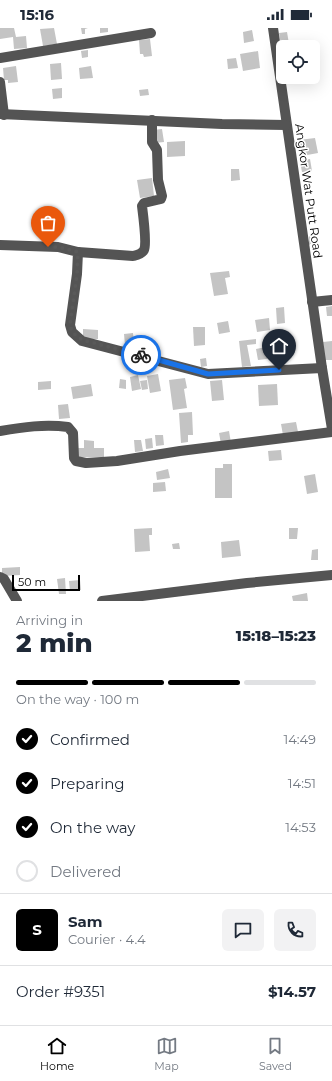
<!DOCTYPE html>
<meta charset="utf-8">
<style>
:root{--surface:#fff;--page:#f2f2f3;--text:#1f2937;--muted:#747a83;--line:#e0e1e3;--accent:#000}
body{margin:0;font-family:Montserrat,sans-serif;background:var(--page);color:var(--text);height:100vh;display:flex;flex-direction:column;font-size:15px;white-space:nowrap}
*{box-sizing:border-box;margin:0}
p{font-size:13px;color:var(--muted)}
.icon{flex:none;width:22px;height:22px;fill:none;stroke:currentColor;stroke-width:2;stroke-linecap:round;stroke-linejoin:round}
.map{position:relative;height:573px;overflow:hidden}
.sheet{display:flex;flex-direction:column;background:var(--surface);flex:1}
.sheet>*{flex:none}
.buttons{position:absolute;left:276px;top:12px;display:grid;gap:8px}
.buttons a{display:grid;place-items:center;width:44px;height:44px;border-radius:6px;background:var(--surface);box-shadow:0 4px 16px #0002;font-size:20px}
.scale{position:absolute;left:12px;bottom:10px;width:68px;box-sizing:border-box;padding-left:4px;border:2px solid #000;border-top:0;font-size:11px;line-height:14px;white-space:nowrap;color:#000;-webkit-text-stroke:3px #fff;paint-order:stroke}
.pin{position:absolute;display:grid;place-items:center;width:34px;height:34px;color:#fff;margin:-41px -17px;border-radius:50% 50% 50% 0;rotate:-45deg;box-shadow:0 0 4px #0007}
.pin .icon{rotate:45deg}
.courier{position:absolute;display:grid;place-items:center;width:40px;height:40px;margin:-20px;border:3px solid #1a73e8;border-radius:50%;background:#fff;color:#222;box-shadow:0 1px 5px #0007}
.overview em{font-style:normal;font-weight:800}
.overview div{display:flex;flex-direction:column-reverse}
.overview{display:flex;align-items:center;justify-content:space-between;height:68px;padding:0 16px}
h1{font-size:26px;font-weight:800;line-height:30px}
.bar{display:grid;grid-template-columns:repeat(4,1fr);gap:6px 4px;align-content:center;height:48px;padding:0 16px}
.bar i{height:5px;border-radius:3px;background:var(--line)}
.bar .on{background:var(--accent)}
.bar p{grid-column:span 4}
.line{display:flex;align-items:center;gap:10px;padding:0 16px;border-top:1px solid var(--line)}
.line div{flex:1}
.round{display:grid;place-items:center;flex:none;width:42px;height:42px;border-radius:6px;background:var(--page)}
ol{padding:0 16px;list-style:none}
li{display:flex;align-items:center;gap:12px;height:44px}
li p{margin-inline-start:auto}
li .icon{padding:4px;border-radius:50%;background:var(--accent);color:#fff;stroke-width:4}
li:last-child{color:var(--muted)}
li i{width:22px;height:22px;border:2px solid var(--line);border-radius:50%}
.status{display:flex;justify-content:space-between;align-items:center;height:28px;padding:0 20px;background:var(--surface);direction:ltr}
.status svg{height:11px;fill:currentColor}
.menu{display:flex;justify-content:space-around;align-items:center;height:56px;border-top:1px solid var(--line);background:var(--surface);font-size:11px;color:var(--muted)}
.menu a{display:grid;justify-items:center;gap:2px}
.menu .on{color:var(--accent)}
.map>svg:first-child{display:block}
</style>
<div class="status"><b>15:16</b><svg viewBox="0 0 49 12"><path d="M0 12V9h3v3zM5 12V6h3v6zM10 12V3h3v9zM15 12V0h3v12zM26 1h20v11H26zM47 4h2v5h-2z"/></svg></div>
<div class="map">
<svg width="332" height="573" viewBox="0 0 332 573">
<rect width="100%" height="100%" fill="#fff"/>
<g fill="#c4c4c4">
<polygon points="0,0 14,0 16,9 26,8 27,20 14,21 13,9 0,11"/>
<polygon points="54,0 57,16 43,18 40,1"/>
<polygon points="81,0 88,0 85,1 85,6 82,6"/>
<polygon points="100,0 108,0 108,4 100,5"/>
<polygon points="252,2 254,13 244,15 243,4"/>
<polygon points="287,4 289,16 281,17 279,5"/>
<polygon points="150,11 152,28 144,29 143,26 140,26 139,12"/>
<polygon points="88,22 88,29 82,30 81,23"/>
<polygon points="258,23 260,40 243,43 240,26"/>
<polygon points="236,30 238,40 228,41 227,31"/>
<polygon points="61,35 62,51 51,52 50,36"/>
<polygon points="16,38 18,54 8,55 8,52 4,52 3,40"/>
<polygon points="91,38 93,50 80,51 79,40"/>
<polygon points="62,60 62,70 53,71 52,61"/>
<polygon points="148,61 149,67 140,68 139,62"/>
<polygon points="162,101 164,114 154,115 153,102"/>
<polygon points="315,110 318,125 302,128 299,112"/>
<polygon points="185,113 185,128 167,129 167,114"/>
<polygon points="310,131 312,143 302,144 300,133"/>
<polygon points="231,141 239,141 240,152 231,153"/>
<polygon points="152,150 154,168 140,170 137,152"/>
<polygon points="309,208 313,208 313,214 309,217"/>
<polygon points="229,243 230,249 225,250 228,266 214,268 210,245"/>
<polygon points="332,278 332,288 327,288 326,279"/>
<polygon points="284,279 285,295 277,296 276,280"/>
<polygon points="269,290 270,302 257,304 255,292"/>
<polygon points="228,293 230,304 219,306 217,295"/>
<polygon points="193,299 205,299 205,317 194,318"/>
<polygon points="83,301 98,302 98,311 83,311"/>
<polygon points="133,305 134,316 125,317 124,306"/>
<rect x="280" y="310" width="8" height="8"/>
<polygon points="256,311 256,316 247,317 251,338 242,339 239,313"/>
<polygon points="332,313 332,332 324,332 323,314"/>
<polygon points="266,319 267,331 258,332 256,321"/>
<polygon points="206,330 207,338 201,339 200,331"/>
<polygon points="158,346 161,363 150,365 147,348"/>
<polygon points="138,347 141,361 132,363 130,349"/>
<polygon points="185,350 187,360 184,361 187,380 173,382 169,352"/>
<polygon points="120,351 126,352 126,361 119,360"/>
<polygon points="147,352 148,361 142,362 140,353"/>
<polygon points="222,352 224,372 212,373 210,353"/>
<polygon points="51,353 51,361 38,362 38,354"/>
<polygon points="91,356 93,368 73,371 71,359"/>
<polygon points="277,356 278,377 259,378 258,357"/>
<polygon points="68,376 70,390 59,391 58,377"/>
<polygon points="192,384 193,407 188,407 188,414 181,415 179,385"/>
<polygon points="296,394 298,404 283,407 281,396"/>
<polygon points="229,403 231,415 221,416 219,405"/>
<polygon points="155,407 163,407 164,417 156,418"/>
<polygon points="152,410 153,420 146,421 145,411"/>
<polygon points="84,412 94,413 94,420 104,420 104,429 76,429 76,420 84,420"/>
<polygon points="134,412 141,412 143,423 135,424"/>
<polygon points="281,422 282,432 269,433 268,423"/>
<polygon points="223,436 232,436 232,470 215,470 215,440 223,440"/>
<polygon points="168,441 170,450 157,452 156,444"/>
<polygon points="315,446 318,464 307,466 304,448"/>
<polygon points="165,454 166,463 153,464 153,455"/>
<polygon points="152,500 152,507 149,507 150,523 135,524 134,501"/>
<polygon points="289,500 298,500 297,511 289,511"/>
<polygon points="239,512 241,528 222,530 221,514"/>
<polygon points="179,515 180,521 173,521 172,516"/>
<polygon points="318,521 318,532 311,532 312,522"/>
<polygon points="20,539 20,547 2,548 2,540"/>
<polygon points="65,550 66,566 59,566 57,551"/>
<polygon points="80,552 81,562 70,563 69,553"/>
<polygon points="307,565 308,573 293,573 292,568"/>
</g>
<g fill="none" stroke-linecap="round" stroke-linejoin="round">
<g stroke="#545454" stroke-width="10">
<polyline points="273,0 322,340 332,401"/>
<polyline points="0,30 151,5"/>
<polyline points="0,54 4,87"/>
<polyline points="0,86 222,96 286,97"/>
<polyline points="0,217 58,219 78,224 77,246 70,297 72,304 82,313 208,346 322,340"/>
<path d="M78,224L133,228C137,227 142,226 144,222C147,216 143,186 142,178L144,175L161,171L162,168L158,152L157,122L152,114V92"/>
<polyline points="312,274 332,272"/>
<path d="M0,403C23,399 45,396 68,399L73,405L74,430L76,433L86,435L117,433L180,423L332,404"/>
<polyline points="0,549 4,551 17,573"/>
<polyline points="102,573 247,555 332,547"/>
</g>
</g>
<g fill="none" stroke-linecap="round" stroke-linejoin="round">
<polyline stroke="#595959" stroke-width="4" stroke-dasharray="0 7.2" points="48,219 58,219 78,224 77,246 70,297 72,304 82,312 141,327"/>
<polyline stroke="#1a73e8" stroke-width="5" points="141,327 208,346 279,342"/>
</g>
<g text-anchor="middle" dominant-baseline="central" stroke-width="3" stroke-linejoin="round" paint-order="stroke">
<g font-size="12" fill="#000" stroke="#fff">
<text transform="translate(309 163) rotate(82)">Angkor Wat Putt Road</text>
</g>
</g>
</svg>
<div class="buttons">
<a><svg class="icon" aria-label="locate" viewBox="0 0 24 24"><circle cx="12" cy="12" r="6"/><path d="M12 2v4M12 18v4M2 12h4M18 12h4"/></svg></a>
</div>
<div class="scale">50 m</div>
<div class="pin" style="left:48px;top:219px;background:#ea580c"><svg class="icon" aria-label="bag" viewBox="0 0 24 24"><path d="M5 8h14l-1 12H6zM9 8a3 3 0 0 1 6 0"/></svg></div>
<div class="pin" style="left:279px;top:342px;background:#1f2937"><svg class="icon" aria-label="home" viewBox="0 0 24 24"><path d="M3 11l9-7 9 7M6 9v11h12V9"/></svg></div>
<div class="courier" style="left:141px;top:327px"><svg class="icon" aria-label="bike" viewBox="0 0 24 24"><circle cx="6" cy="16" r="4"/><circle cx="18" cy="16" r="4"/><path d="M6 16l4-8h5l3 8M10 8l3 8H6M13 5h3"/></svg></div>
</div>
<section class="sheet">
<div class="overview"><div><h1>2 min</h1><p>Arriving in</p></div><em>15:18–15:23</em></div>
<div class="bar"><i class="on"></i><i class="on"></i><i class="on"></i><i></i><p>On the way · 100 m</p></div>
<ol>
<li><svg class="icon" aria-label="check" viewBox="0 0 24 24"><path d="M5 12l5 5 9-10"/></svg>Confirmed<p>14:49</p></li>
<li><svg class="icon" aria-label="check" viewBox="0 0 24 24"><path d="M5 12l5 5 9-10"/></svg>Preparing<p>14:51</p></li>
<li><svg class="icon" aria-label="check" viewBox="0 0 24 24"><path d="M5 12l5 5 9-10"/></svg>On the way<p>14:53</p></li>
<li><i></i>Delivered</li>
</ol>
<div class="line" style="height:72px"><b class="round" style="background:var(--accent);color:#fff">S</b><div><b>Sam</b><p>Courier · 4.4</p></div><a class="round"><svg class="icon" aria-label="chat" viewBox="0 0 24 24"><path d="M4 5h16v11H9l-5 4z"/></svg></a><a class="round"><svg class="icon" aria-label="phone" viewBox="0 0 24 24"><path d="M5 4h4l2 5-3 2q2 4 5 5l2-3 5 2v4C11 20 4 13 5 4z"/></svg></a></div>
<div class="line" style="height:52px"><div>Order #9351</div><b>$14.57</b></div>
</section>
<nav class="menu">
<a class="on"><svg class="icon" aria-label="home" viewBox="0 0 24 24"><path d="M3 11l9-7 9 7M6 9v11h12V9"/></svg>Home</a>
<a><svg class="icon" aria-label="map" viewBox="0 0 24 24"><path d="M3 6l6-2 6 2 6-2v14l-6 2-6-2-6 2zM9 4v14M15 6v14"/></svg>Map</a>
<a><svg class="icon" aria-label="saved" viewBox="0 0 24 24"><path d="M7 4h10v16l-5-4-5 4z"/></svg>Saved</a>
</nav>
